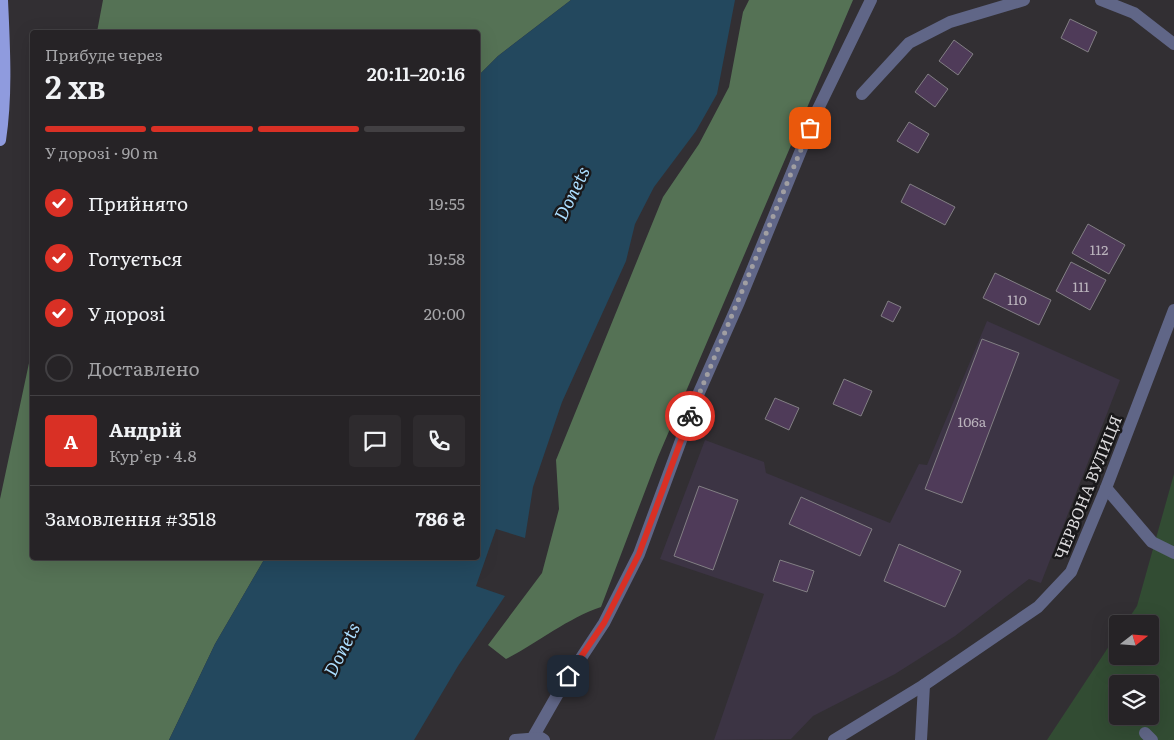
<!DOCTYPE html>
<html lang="uk">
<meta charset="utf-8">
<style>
:root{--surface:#262326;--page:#2e2b2e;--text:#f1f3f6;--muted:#a4a4a7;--line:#424043;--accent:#d93025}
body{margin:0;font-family:Literata,serif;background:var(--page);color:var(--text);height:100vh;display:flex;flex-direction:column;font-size:19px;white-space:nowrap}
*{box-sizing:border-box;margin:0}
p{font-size:16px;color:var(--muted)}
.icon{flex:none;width:28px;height:28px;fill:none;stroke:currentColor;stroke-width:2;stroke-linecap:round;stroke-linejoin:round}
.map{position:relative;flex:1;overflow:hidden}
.sheet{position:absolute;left:30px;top:30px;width:450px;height:530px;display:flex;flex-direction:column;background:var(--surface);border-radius:5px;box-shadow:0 5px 20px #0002,0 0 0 1px var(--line)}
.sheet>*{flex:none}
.needle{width:32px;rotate:73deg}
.controls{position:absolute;left:1109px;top:615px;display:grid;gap:10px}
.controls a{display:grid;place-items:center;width:50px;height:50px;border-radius:5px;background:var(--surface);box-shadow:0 5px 20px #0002,0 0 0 1px var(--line);font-size:25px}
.pin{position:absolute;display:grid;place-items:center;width:42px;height:42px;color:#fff;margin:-21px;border-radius:10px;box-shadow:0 2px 8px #0006}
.courier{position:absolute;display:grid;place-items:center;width:50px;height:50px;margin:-25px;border:4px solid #d93025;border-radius:50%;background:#fff;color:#222;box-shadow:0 1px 6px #0007}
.overview em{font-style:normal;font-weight:600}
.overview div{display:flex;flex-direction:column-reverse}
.overview{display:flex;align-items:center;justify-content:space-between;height:85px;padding:0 15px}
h1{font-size:32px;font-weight:600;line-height:38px}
.bar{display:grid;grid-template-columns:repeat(4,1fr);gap:8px 5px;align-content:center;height:60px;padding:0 15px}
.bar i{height:6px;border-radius:4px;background:var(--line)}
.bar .on{background:var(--accent)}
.bar p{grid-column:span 4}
.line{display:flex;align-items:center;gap:12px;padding:0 15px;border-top:1px solid var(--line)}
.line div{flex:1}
.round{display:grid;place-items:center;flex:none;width:52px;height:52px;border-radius:5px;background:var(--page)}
ol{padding:0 15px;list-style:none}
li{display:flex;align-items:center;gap:15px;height:55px}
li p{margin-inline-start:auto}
li .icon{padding:5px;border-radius:50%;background:var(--accent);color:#fff;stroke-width:4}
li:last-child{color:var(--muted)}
li i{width:28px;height:28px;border:2px solid var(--line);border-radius:50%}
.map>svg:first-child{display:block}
</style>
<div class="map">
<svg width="1174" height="740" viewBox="0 0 1174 740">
<rect width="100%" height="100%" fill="#322f33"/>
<polygon fill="#3c3444" points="987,321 1120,380 1041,583 1029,579 955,636 895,674 813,716 791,739 714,740 764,594 660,559 705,440 764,462 766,473 890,523 919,464 927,465"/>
<path fill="#324c33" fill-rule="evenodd" d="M1174,474V740H1047L1117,634L1118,656H1150V624H1125L1137,606ZM1118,684H1150V716H1118Z"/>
<g fill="#557255">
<polygon points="103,0 571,0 498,56 478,76 478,32 97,32"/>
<path d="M749,0H853L658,457L601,607C566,619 539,642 506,659L488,645L542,573L559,509L556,460L663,197L699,144L729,87L743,12Z"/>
<polygon points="32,349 32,558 265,558 215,644 169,740 0,740 0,499"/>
</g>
<polygon fill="#23485e" points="571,0 735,0 717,94 696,131 654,187 635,224 626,261 562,402 533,487 525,538 496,529 476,586 505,596 458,666 414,740 169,740 215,644 265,558 478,558 478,76 498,56"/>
<g fill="#4f3b59" stroke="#827f84">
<polygon points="1070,19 1097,32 1088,52 1061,38"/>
<polygon points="954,40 973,54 958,75 939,61"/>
<polygon points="928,74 948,89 935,107 915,92"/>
<polygon points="909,122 929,134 918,153 897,141"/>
<polygon points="910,184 955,207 945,225 901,202"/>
<polygon points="1088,224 1125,245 1109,274 1072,253"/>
<polygon points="1071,262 1106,280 1090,310 1056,291"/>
<polygon points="995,273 1051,300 1039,325 983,298"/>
<polygon points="888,301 901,307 893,322 881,316"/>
<polygon points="982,339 1019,353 962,503 925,489"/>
<polygon points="844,379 872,391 861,416 833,404"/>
<polygon points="775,398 799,408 789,430 765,419"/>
<polygon points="699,486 738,500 713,570 674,556"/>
<polygon points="801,497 872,529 860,556 789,524"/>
<polygon points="899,544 961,571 945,607 884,581"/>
<polygon points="780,560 814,571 807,592 773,581"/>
</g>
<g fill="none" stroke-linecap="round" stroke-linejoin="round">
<g stroke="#606687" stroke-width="12">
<polyline points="1101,0 1134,13 1174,44"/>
<polyline points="862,94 909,43 950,22 1024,0"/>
<polyline points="1106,488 1152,542 1174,553"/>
<polyline points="1145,733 1152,740"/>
<polyline points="532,739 560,690 604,623 639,554 697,397 739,302 817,111 871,0"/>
<polyline points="515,740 541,738 544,740"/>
<polyline points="834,740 924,685 1038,607 1071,572 1106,488 1174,310"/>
<polyline points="921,740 924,685"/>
</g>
<path stroke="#8f9bde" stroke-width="12" d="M0,140C7,94 4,46 2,0"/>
</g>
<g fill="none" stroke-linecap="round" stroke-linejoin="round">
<polyline stroke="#a19fa2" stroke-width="5" stroke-dasharray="0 9" points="690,416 810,128"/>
<polyline stroke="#d93025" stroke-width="6" points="568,676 604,623 639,554 690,416"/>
</g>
<g text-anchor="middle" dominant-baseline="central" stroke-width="5" stroke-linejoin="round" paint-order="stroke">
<g font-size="14" fill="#bab3bc">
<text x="1099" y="249">112</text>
<text x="1081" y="286">111</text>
<text x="1017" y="299">110</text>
<text x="972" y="421">106а</text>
</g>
<g font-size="16" fill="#dddbdd" stroke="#19181a">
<text transform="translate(1087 487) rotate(-68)">ЧЕРВОНА ВУЛИЦЯ</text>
</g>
<g font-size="18" font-style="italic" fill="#acdeff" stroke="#19181a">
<text transform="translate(571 193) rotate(-64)">Donets</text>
<text transform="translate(341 649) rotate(-63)">Donets</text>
</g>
</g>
</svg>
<div class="controls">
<a><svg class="needle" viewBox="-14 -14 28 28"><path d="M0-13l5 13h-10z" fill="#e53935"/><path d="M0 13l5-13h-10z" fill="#a4a4a7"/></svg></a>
<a><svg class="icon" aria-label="layers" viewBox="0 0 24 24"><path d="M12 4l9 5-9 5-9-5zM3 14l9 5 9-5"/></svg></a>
</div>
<div class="pin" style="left:810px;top:128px;background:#ea580c"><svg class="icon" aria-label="bag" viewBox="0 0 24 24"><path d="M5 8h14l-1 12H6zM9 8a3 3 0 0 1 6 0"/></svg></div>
<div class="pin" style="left:568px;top:676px;background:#1f2937"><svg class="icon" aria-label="home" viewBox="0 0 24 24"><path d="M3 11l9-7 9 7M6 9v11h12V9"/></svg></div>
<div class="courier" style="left:690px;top:416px"><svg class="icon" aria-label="bike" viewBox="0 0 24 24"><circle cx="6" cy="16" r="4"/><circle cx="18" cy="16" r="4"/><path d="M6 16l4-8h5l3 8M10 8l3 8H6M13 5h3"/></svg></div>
<section class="sheet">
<div class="overview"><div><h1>2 хв</h1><p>Прибуде через</p></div><em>20:11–20:16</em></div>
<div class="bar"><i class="on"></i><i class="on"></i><i class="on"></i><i></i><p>У дорозі · 90 m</p></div>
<ol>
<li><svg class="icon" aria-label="check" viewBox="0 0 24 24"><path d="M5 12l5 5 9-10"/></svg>Прийнято<p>19:55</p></li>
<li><svg class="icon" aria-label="check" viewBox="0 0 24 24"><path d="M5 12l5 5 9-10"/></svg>Готується<p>19:58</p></li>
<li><svg class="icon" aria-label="check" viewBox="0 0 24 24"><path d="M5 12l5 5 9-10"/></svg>У дорозі<p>20:00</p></li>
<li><i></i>Доставлено</li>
</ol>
<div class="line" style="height:90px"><b class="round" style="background:var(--accent);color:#fff">А</b><div><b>Андрій</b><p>Кур’єр · 4.8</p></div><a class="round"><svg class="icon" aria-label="chat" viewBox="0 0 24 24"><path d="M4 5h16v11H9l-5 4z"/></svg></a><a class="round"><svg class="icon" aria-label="phone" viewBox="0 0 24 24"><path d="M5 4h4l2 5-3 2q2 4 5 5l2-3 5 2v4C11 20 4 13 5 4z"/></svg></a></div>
<div class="line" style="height:65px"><div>Замовлення #3518</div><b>786 ₴</b></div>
</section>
</div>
